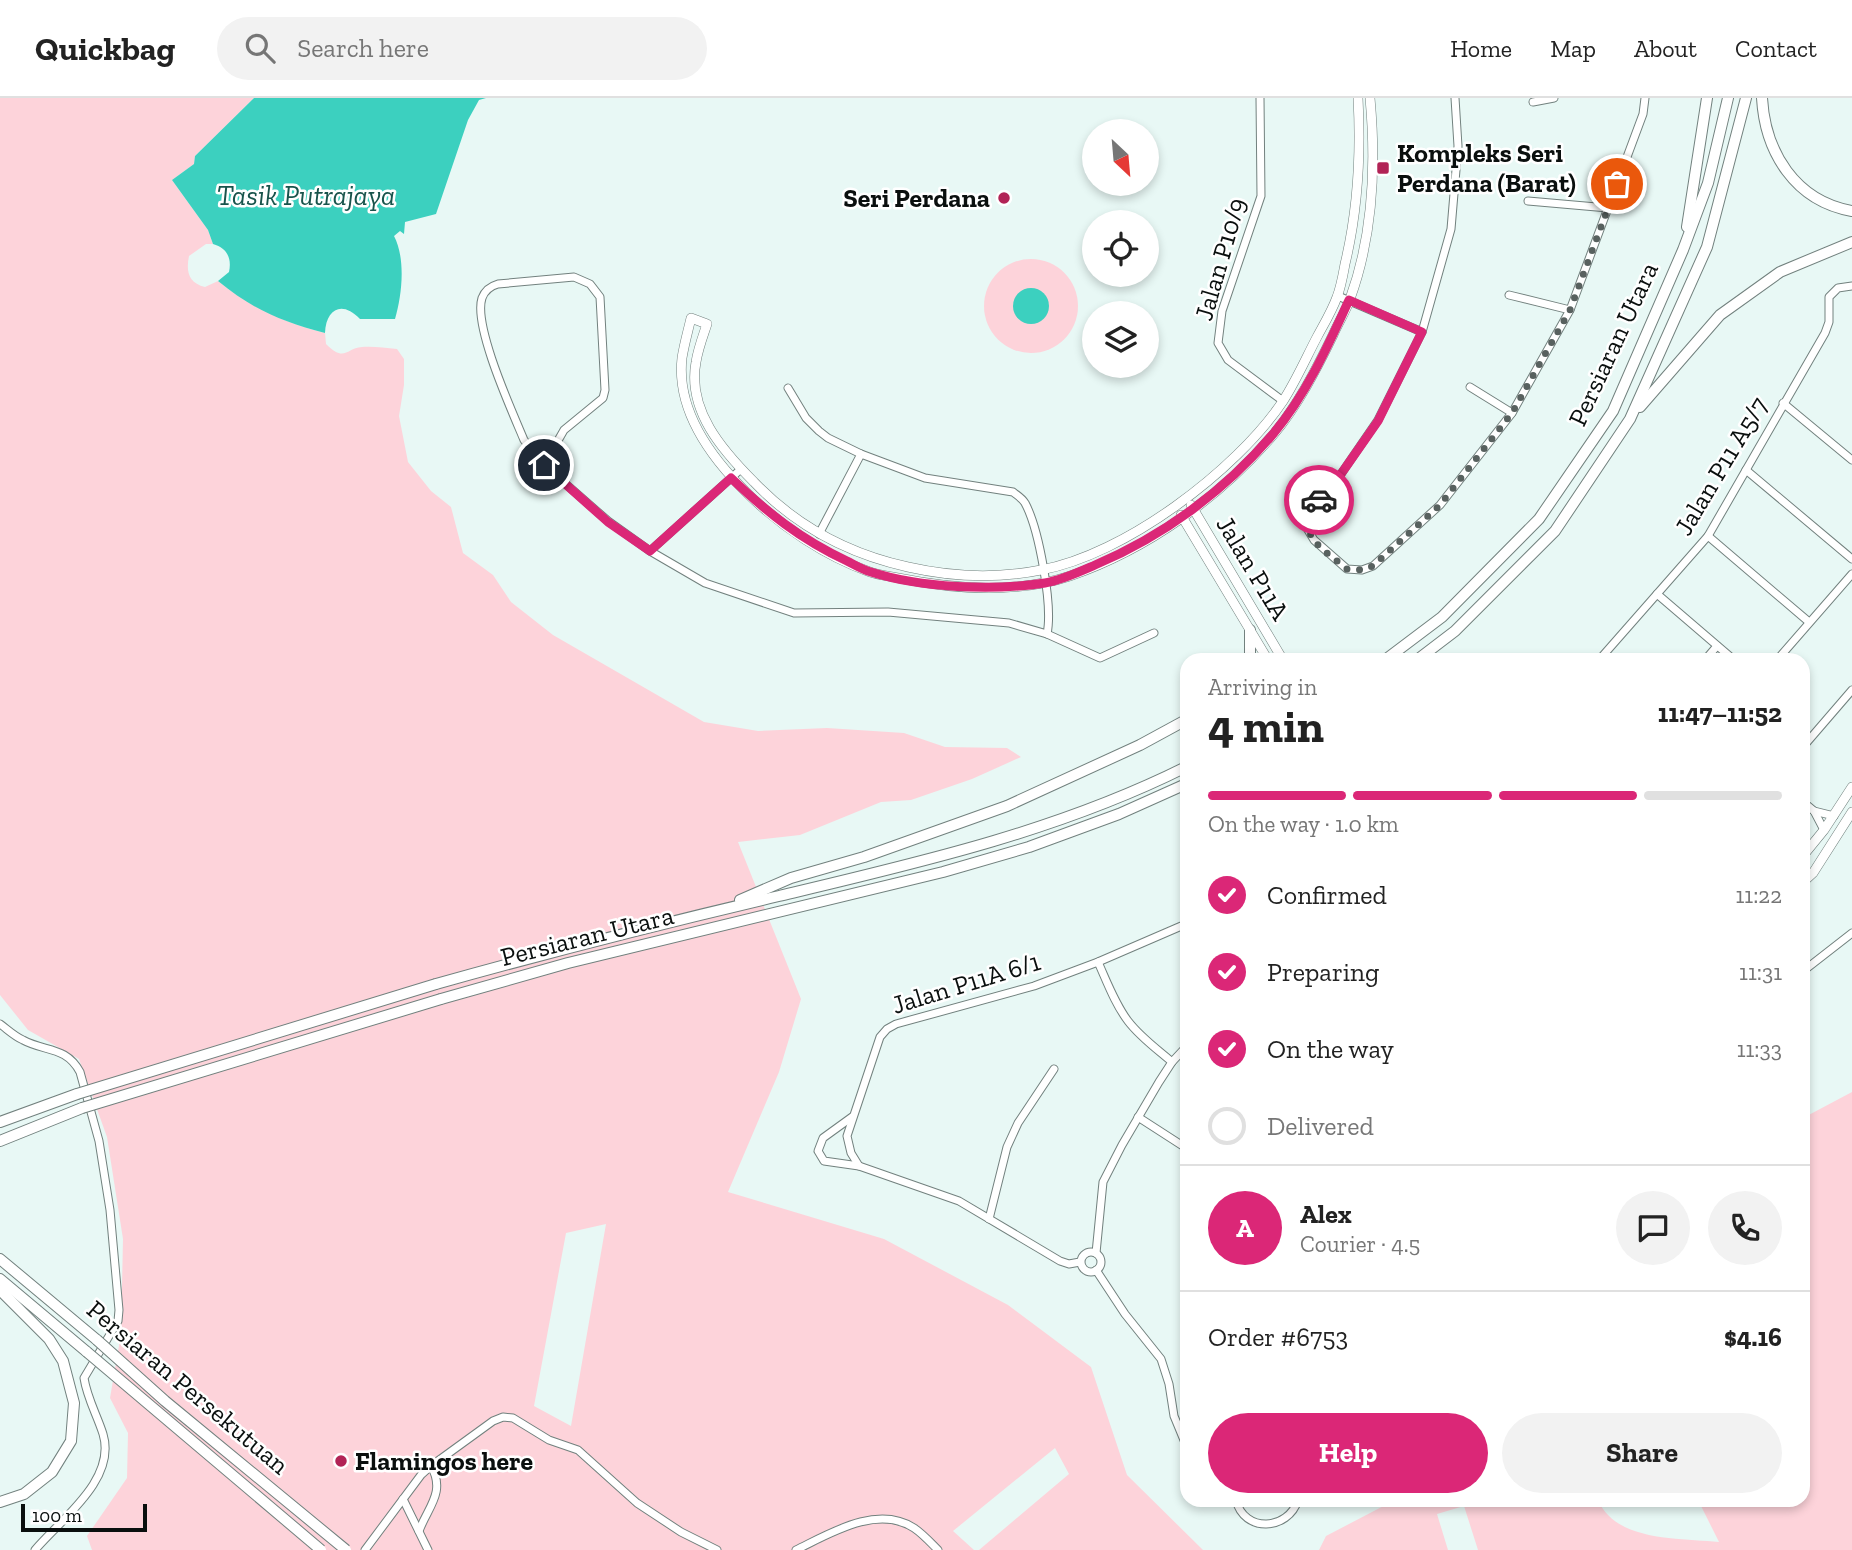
<!DOCTYPE html>
<meta charset="utf-8">
<style>
:root{--surface:#fff;--page:#f2f2f2;--text:#222;--muted:#767676;--line:#e0e0e0;--accent:#db2777}
body{margin:0;font-family:"Zilla Slab",serif;background:var(--page);color:var(--text);height:100vh;display:flex;flex-direction:column;font-size:26px;white-space:nowrap}
*{box-sizing:border-box;margin:0}
p{font-size:23px;color:var(--muted)}
.icon{flex:none;width:38px;height:38px;fill:none;stroke:currentColor;stroke-width:2;stroke-linecap:round;stroke-linejoin:round}
.map{position:relative;flex:1;overflow:hidden}
.panel{position:absolute;left:1180px;top:555px;width:630px;height:854px;display:flex;flex-direction:column;background:var(--surface);border-radius:21px;box-shadow:0 4px 10px #0003}
.panel>*{flex:none}
.needle{width:46px;rotate:154deg}
.buttons{position:absolute;left:1082px;top:21px;display:grid;gap:14px}
.buttons a{display:grid;place-items:center;width:77px;height:77px;border-radius:50%;background:var(--surface);box-shadow:0 4px 10px #0003;font-size:35px}
.scale{position:absolute;left:21px;bottom:18px;width:126px;box-sizing:border-box;padding-left:7px;border:4px solid #0a0f0e;border-top:0;font-size:19px;line-height:24px;white-space:nowrap;color:#0a0f0e;-webkit-text-stroke:5px #fff;paint-order:stroke}
.pin{position:absolute;display:grid;place-items:center;width:60px;height:60px;color:#fff;margin:-30px;border:4px solid #fff;border-radius:50%;box-shadow:0 2px 7px #0007}
.courier{position:absolute;display:grid;place-items:center;width:70px;height:70px;margin:-35px;border:5px solid #db2777;border-radius:50%;background:#fff;color:#222;box-shadow:0 2px 9px #0007}
.headline em{font-style:normal;font-weight:800}
.headline div{display:flex;flex-direction:column-reverse}
.headline{display:flex;align-items:center;justify-content:space-between;height:119px;padding:0 28px}
h1{font-size:46px;font-weight:800;line-height:52px}
.bar{display:grid;grid-template-columns:repeat(4,1fr);gap:10px 7px;align-content:center;height:84px;padding:0 28px}
.bar i{height:9px;border-radius:5px;background:var(--line)}
.bar .active{background:var(--accent)}
.bar p{grid-column:span 4}
.line{display:flex;align-items:center;gap:18px;padding:0 28px;border-top:2px solid var(--line)}
.line div{flex:1}
.round{display:grid;place-items:center;flex:none;width:74px;height:74px;border-radius:37px;background:var(--page)}
ol{padding:0 28px;list-style:none}
li{display:flex;align-items:center;gap:21px;height:77px}
li p{margin-inline-start:auto}
li .icon{padding:7px;border-radius:50%;background:var(--accent);color:#fff;stroke-width:4}
li:last-child{color:var(--muted)}
li i{width:38px;height:38px;border:4px solid var(--line);border-radius:50%}
.action{display:flex;gap:14px;margin-top:auto;padding:14px 28px}
.action a{flex:1;height:80px;border-radius:42px;background:var(--accent);color:#fff;font-size:28px;font-weight:800;line-height:80px;text-align:center}
.action a+a{background:var(--page);color:var(--text)}
header{display:flex;align-items:center;gap:42px;box-sizing:border-box;height:98px;padding:0 35px;background:var(--surface);border-bottom:2px solid var(--line)}
header strong{font-size:33px}
nav{display:flex;gap:38px;margin-inline-start:auto;font-size:24px}
.search{width:490px;height:63px;background:var(--page);display:flex;align-items:center;gap:18px;box-sizing:border-box;padding:0 24px;border-radius:38px;color:var(--muted);font-size:26px}
.map>svg:first-child{display:block}
</style>
<header>
<strong>Quickbag</strong>
<div class="search"><svg class="icon" aria-label="search" viewBox="0 0 24 24"><circle cx="10" cy="10" r="6"/><path d="M15 15l6 6"/></svg>Search here</div>
<nav><a>Home</a><a>Map</a><a>About</a><a>Contact</a></nav>
</header>
<div class="map">
<svg width="1852" height="1452" viewBox="0 0 1852 1452">
<rect width="100%" height="100%" fill="#e8f8f5"/>
<g fill="#fdd3da" fill-rule="evenodd">
<path d="M0,0H254L195,58L194,66L172,82L208,132L213,146H206L189,158C186,173 188,185 205,189L218,183C250,209 285,225 325,235L326,246C345,265 346,250 362,249C373,248 385,250 397,251L404,261V287L399,318L408,364L431,393L451,409L463,455L493,477L511,504L553,537L704,624L758,633L827,630L904,635L945,649L1007,650L1021,659L972,681L911,702L881,704L800,737L738,744L801,901L779,974L728,1094L884,1141L1008,1207L1091,1269L1127,1377L1203,1452H979L1069,1376L1055,1350L953,1433L974,1452H92L87,1438L127,1380L128,1335L110,1300L121,1236L123,1141L107,1039L79,961L28,932L0,897ZM606,1126L571,1328L534,1308L566,1135Z"/>
<circle cx="1031" cy="208" r="47"/>
<path d="M1852,994V1452H1478L1464,1408L1437,1416L1448,1452H1319L1326,1438L1395,1402H1598C1616,1444 1680,1440 1719,1444L1698,1402H1802L1803,1020Z"/>
</g>
<g fill="#3cd0bf">
<path d="M254,0H486L479,2L468,22L436,116L405,124L404,136L400,133L394,138C406,161 402,197 395,221H360C342,202 326,211 325,235C282,224 252,211 218,183L229,174C232,160 227,150 213,146L208,132L172,82L194,66L195,58Z"/>
<circle cx="1031" cy="208" r="18"/>
</g>
<g fill="none" stroke-linecap="round" stroke-linejoin="round">
<defs>
<g id="minor">
<polyline points="1260,0 1261,98 1222,213 1218,245 1228,262 1283,303"/>
<polyline points="1455,0 1458,48 1451,131 1422,234 1378,322 1341,376 1310,412 1307,422 1308,432 1314,442 1347,471 1362,472 1373,468 1440,407 1512,315 1570,212 1643,16 1645,0"/>
<polyline points="1533,4 1554,0"/>
<polyline points="1528,103 1608,110"/>
<polyline points="1509,197 1570,212"/>
<polyline points="1338,198 1422,234"/>
<polyline points="1470,289 1512,315"/>
<path d="M788,290L806,320L819,333L828,340L861,356L925,380L1013,394C1018,398 1022,400 1025,405C1039,431 1053,508 1047,536"/>
<polyline points="1783,305 1852,362"/>
<path d="M544,367L564,332L603,300L605,292L600,199L590,186L574,179L498,186C491,188 485,192 482,200C473,228 512,313 524,342L544,367L608,423L650,453L705,485L794,515L888,514L1009,525L1047,536L1100,560L1154,535"/>
<polyline points="1746,372 1852,461"/>
<polyline points="819,436 861,356"/>
<polyline points="1708,438 1809,524"/>
<polyline points="650,453 741,371"/>
<polyline points="1657,496 1734,562"/>
<polyline points="1599,562 1708,438 1825,235 1829,224 1829,199 1838,190 1852,188"/>
<polyline points="1705,562 1717,548"/>
<polyline points="1777,562 1852,476"/>
<polyline points="1802,650 1852,592"/>
<polyline points="1802,703 1814,713 1824,732"/>
<polyline points="1814,713 1834,718"/>
<path d="M1098,864C1107,884 1115,906 1128,923C1140,939 1157,951 1172,964"/>
<polyline points="1802,874 1852,835"/>
<path d="M0,926C7,931 14,938 23,942C45,954 66,948 80,974L99,1043L110,1112L119,1212L118,1223L84,1280C87,1300 97,1317 103,1336C117,1382 60,1422 35,1452"/>
<polyline points="852,1019 823,1040 818,1053 824,1063 859,1068"/>
<polyline points="1138,1019 1186,1050"/>
<polyline points="989,1121 1007,1049 1018,1025 1054,971"/>
<circle cx="1091" cy="1164" r="10"/>
<polyline points="1096,1155 1103,1084 1122,1047 1159,984 1172,964 1186,949"/>
<polyline points="1080,1164 1069,1166 1060,1163 959,1103 859,1068 851,1055 847,1038 880,939 887,931 896,926 1034,888 1098,864 1186,826"/>
<polyline points="1096,1172 1125,1216 1161,1261 1169,1286 1174,1318 1186,1347"/>
<polyline points="403,1401 428,1452"/>
<path d="M1236,1402C1244,1435 1288,1433 1298,1402"/>
<path d="M419,1433C428,1409 446,1394 431,1368"/>
<polyline points="365,1452 421,1377 431,1368 493,1323 503,1319 513,1320 549,1342 578,1352 637,1405 681,1434 717,1452"/>
<path d="M796,1452C829,1436 877,1406 914,1430C923,1436 931,1445 938,1452"/>
</g>
<g id="tertiary">
<path d="M1358,0C1361,56 1358,112 1345,166C1343,177 1341,189 1337,199C1332,213 1324,226 1317,239C1306,260 1296,283 1283,303C1236,373 1124,457 1041,472C996,481 952,479 908,469C849,456 796,428 754,384C722,352 687,312 696,264C698,251 703,238 707,226L691,220C688,233 684,247 682,260C676,313 712,361 748,396C782,429 825,458 870,474C879,477 889,478 898,480C953,491 1016,496 1070,478C1148,451 1220,399 1273,337C1298,307 1316,272 1333,237C1338,225 1346,213 1350,201C1373,138 1376,65 1370,0"/>
<polyline points="1191,407 1283,562"/>
<polyline points="1181,417 1268,562"/>
<polyline points="1802,759 1824,732 1852,689"/>
<polyline points="1802,785 1813,775 1852,714"/>
</g>
<g id="primary">
<path d="M1762,0C1765,54 1795,103 1852,113"/>
<polyline points="1687,129 1707,0"/>
<polyline points="1640,309 1720,217 1780,174 1852,144"/>
<polyline points="1250,532 1250,562"/>
<polyline points="1385,562 1442,519 1539,421 1613,313 1683,152 1708,85 1728,0"/>
<polyline points="1417,562 1455,533 1555,433 1630,321 1707,149 1746,0"/>
<polyline points="1447,562 1478,562"/>
<polyline points="740,802 791,780 864,759 1007,708 1140,647 1186,622"/>
<path d="M436,886C550,854 664,825 779,798C918,765 1058,733 1186,669"/>
<polyline points="441,901 568,865 943,774 1029,749 1119,716 1186,686"/>
<polyline points="0,1024 77,996"/>
<polyline points="0,1043 82,1010"/>
<polyline points="0,1161 97,1242"/>
<polyline points="0,1181 87,1254"/>
<polyline points="0,1192 49,1241 63,1263 74,1305 71,1343 52,1374 24,1396 0,1404"/>
</g>
</defs>
<use href="#minor" stroke="#72817e" stroke-width="9"/>
<use href="#tertiary" stroke="#72817e" stroke-width="10"/>
<use href="#primary" stroke="#72817e" stroke-width="12"/>
<use href="#minor" stroke="#fff" stroke-width="7"/>
<use href="#tertiary" stroke="#fff" stroke-width="9"/>
<use href="#primary" stroke="#fff" stroke-width="10"/>
<defs>
<g id="primary-bridge">
<polyline points="77,996 436,886"/>
<polyline points="82,1010 441,901"/>
<polyline points="97,1242 165,1303 346,1452"/>
<polyline points="87,1254 321,1452"/>
</g>
</defs>
<use href="#primary-bridge" stroke="#72817e" stroke-width="12" stroke-linecap="butt"/>
<use href="#primary-bridge" stroke="#fff" stroke-width="10"/>
</g>
<g fill="none" stroke-linecap="round" stroke-linejoin="round">
<path stroke="#58615f" stroke-width="7" stroke-dasharray="0 12.6" d="M1319,402C1291,435 1323,451 1347,471L1362,472L1373,468L1440,407L1512,315L1570,212L1617,86"/>
<path stroke="#db2777" stroke-width="9" d="M544,367L608,424L650,453L731,380C768,415 800,441 847,463C855,467 863,472 871,474C921,490 993,493 1045,485C1062,482 1079,474 1095,467C1163,438 1225,393 1273,336C1306,297 1328,248 1349,202L1422,234L1378,323L1341,376L1319,402"/>
</g>
<g fill="#b22356" stroke="#fff" stroke-width="2.5">
<rect x="1376" y="63" width="14" height="14" rx="3.5"/>
<circle cx="1004" cy="100" r="7"/>
<circle cx="341" cy="1363" r="7"/>
</g>
<g text-anchor="middle" dominant-baseline="central" stroke-width="5" stroke-linejoin="round" paint-order="stroke">
<g font-size="26" font-weight="bold" fill="#0a0f0e" stroke="#fff" text-anchor="start">
<text x="1397" y="55">Kompleks Seri<tspan x="1397" dy="30">Perdana (Barat)</tspan></text>
<text x="990" y="100" text-anchor="end">Seri Perdana</text>
<text x="355" y="1363">Flamingos here</text>
</g>
<g font-size="26" fill="#0a0f0e" stroke="#fff">
<text transform="translate(1220 161) rotate(-74)">Jalan P10/9</text>
<text transform="translate(1613 246) rotate(-65)">Persiaran Utara</text>
<text transform="translate(1721 368) rotate(-59)">Jalan P11 A5/7</text>
<text transform="translate(1253 470) rotate(59)">Jalan P11A</text>
<text transform="translate(587 838) rotate(-14)">Persiaran Utara</text>
<text transform="translate(966 885) rotate(-17)">Jalan P11A 6/1</text>
<text transform="translate(188 1289) rotate(40)">Persiaran Persekutuan</text>
</g>
<g font-size="28" font-style="italic" fill="#18544c" stroke="#fff">
<text x="306" y="97">Tasik Putrajaya</text>
</g>
</g>
</svg>
<div class="buttons">
<a><svg class="needle" viewBox="-14 -14 28 28"><path d="M0-13l5 13h-10z" fill="#e53935"/><path d="M0 13l5-13h-10z" fill="#767676"/></svg></a>
<a><svg class="icon" aria-label="locate" viewBox="0 0 24 24"><circle cx="12" cy="12" r="6"/><path d="M12 2v4M12 18v4M2 12h4M18 12h4"/></svg></a>
<a><svg class="icon" aria-label="layers" viewBox="0 0 24 24"><path d="M12 4l9 5-9 5-9-5zM3 14l9 5 9-5"/></svg></a>
</div>
<div class="scale">100 m</div>
<div class="pin" style="left:1617px;top:86px;background:#ea580c"><svg class="icon" aria-label="bag" viewBox="0 0 24 24"><path d="M5 8h14l-1 12H6zM9 8a3 3 0 0 1 6 0"/></svg></div>
<div class="pin" style="left:544px;top:367px;background:#1f2937"><svg class="icon" aria-label="home" viewBox="0 0 24 24"><path d="M3 11l9-7 9 7M6 9v11h12V9"/></svg></div>
<div class="courier" style="left:1319px;top:402px"><svg class="icon" aria-label="car" viewBox="0 0 24 24"><path d="M5 17H2v-5l4-1 3-4h7l3 4 3 1v5h-3M9 17h6M6 11h13"/><circle cx="7" cy="17" r="2"/><circle cx="17" cy="17" r="2"/></svg></div>
<section class="panel">
<div class="headline"><div><h1>4 min</h1><p>Arriving in</p></div><em>11:47–11:52</em></div>
<div class="bar"><i class="active"></i><i class="active"></i><i class="active"></i><i></i><p>On the way · 1.0 km</p></div>
<ol>
<li><svg class="icon" aria-label="check" viewBox="0 0 24 24"><path d="M5 12l5 5 9-10"/></svg>Confirmed<p>11:22</p></li>
<li><svg class="icon" aria-label="check" viewBox="0 0 24 24"><path d="M5 12l5 5 9-10"/></svg>Preparing<p>11:31</p></li>
<li><svg class="icon" aria-label="check" viewBox="0 0 24 24"><path d="M5 12l5 5 9-10"/></svg>On the way<p>11:33</p></li>
<li><i></i>Delivered</li>
</ol>
<div class="line" style="height:126px"><b class="round" style="background:var(--accent);color:#fff">A</b><div><b>Alex</b><p>Courier · 4.5</p></div><a class="round"><svg class="icon" aria-label="chat" viewBox="0 0 24 24"><path d="M4 5h16v11H9l-5 4z"/></svg></a><a class="round"><svg class="icon" aria-label="phone" viewBox="0 0 24 24"><path d="M5 4h4l2 5-3 2q2 4 5 5l2-3 5 2v4C11 20 4 13 5 4z"/></svg></a></div>
<div class="line" style="height:91px"><div>Order #6753</div><b>$4.16</b></div>
<div class="action"><a>Help</a><a>Share</a></div>
</section>
</div>
